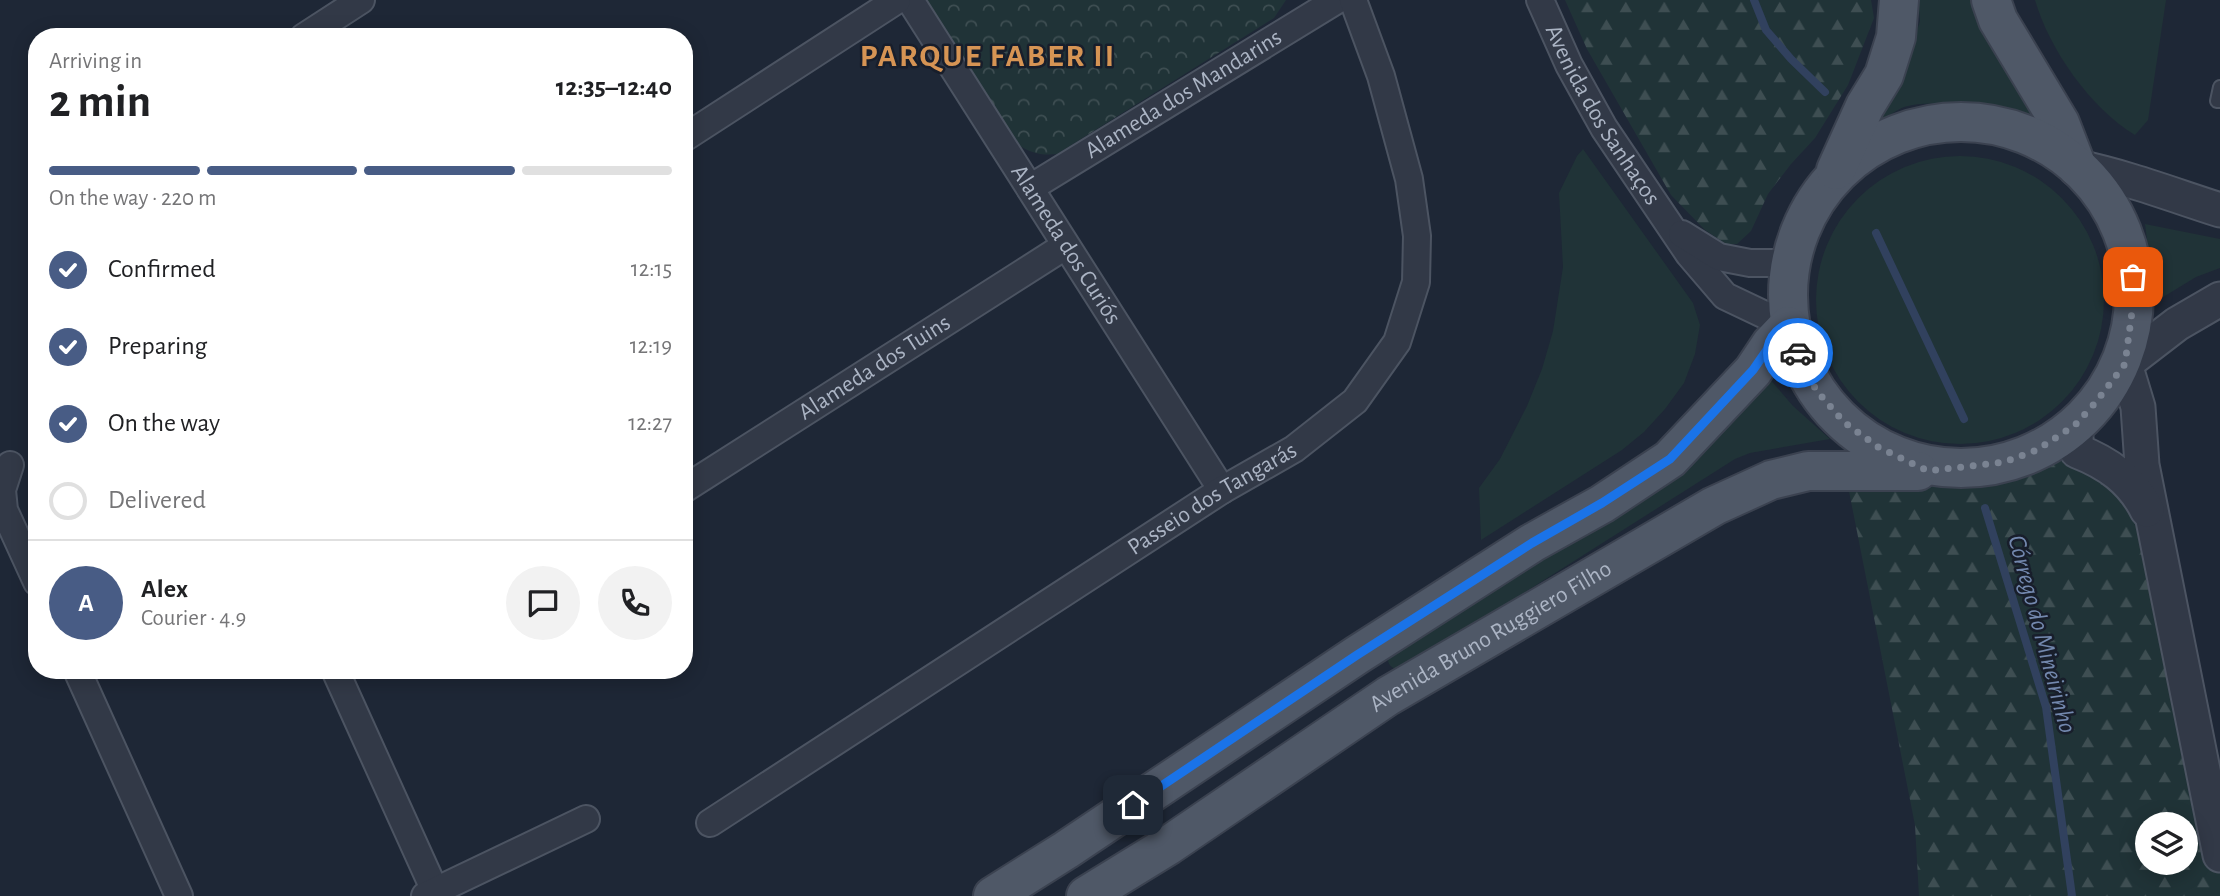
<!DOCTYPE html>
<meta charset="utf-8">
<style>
:root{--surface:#fff;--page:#f2f2f2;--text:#202124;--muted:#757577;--line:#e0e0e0;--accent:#485c85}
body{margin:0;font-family:"Alegreya Sans",sans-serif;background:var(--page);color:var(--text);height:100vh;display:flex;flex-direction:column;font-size:26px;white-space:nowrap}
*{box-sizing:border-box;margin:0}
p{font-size:23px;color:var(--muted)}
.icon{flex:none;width:38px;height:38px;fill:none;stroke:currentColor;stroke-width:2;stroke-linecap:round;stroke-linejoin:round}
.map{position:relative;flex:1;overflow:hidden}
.panel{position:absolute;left:28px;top:28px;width:665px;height:651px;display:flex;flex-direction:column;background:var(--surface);border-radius:28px;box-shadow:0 4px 18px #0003}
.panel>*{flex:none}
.tools{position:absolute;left:2135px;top:812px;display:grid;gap:14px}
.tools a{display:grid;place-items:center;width:63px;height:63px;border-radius:50%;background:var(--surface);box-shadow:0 4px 18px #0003;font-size:35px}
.pin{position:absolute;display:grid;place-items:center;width:60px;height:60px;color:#fff;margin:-30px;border-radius:14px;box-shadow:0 4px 10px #0006}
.courier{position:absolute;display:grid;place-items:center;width:70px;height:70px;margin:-35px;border:5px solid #1a73e8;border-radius:50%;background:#fff;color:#222;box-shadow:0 2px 9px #0007}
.overview em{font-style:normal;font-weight:700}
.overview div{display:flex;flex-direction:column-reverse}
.overview{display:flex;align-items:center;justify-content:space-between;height:119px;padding:0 21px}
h1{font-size:46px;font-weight:700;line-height:52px}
.bar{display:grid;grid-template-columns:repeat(4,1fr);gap:10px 7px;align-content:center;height:84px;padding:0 21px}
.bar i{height:9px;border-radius:5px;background:var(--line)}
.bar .active{background:var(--accent)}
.bar p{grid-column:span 4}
.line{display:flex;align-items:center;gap:18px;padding:0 21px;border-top:2px solid var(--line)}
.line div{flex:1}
.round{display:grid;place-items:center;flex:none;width:74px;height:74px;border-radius:37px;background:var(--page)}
ol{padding:0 21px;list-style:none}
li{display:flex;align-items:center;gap:21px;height:77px}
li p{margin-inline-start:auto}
li .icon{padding:7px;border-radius:50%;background:var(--accent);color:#fff;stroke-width:4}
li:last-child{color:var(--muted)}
li i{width:38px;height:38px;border:4px solid var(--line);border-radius:50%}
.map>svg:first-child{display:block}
</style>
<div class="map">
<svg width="2220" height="896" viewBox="0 0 2220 896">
<defs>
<pattern id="forest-firs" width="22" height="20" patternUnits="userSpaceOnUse" patternTransform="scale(1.75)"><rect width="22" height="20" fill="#203337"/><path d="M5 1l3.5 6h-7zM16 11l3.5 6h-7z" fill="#3e4e52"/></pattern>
<pattern id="park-crowns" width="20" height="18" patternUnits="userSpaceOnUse" patternTransform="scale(1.75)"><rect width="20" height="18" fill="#203337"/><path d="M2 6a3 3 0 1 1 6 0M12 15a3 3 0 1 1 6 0" fill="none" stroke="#3e4e52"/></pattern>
</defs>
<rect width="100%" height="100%" fill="#1e2736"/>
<g fill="#203337">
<path d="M1918,0H1970L1983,32L2031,115L2028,121C1996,111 1937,97 1904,107C1896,110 1888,117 1880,120L1906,66L1920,21Z"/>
<path d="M2035,0H2166L2148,120L2135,135C2091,109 2049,49 2035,0Z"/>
<polygon points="1583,149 1693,303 1700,325 1695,354 1684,383 1665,409 1644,432 1622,450 1481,540 1479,488 1500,459 1527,406 1542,369 1553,331 1563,267 1559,193 1577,156"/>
<circle cx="1960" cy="300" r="144"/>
<polygon points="2145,224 2220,239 2220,268 2196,277 2155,302"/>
<path d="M1769,378L1793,406L1830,439L1750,453L1735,459L1402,670C1394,669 1387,667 1388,657Z"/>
</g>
<g fill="url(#forest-firs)" fill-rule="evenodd">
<polygon points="1565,0 1871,0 1874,18 1848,85 1815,138 1791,164 1768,194 1751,231 1737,244 1726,244 1705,230 1671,195 1587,49"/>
<path d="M2075,425L2135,490L2220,855V896H1919L1915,825L1845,471C1907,471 1975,476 2034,451C2049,445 2062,434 2075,425ZM2147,824H2186V863H2147Z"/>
</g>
<path fill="url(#park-crowns)" d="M927,0H1286L1274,18L1057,154C1040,156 1028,152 1014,142Z"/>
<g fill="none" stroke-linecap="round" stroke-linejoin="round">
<g stroke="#31415e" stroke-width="8">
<polyline points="1754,0 1766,30 1791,59 1825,92"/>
<polyline points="1876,233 1964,419"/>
<polyline points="1985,508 2046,707 2072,896"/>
</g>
<defs>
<polyline id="service" points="2220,87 2217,101 2220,101"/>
<g id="minor">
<path id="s1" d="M910,0L1222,490"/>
<path id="s2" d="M1540,0L1569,65L1604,128L1689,254L1725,296L1788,326"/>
<polyline points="304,37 361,0"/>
<polyline points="684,138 897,0"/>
<path id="s3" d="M1030,188L1337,0"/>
<polyline points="1682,234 1719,257 1750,263 1790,263"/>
<polyline points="10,465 2,490 4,510 37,582"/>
<path id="s4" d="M684,489L1065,246"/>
<polyline points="77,670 179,896"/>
<polyline points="335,670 435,891"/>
<path id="s5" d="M710,823L1222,490L1294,449L1355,401L1397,342L1416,282L1417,236L1409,179L1381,76L1353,0"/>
<polyline points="425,896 586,819"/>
</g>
<g id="tertiary">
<path d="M2077,167C2126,177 2173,195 2220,210"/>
<polyline points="2220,299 2177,324 2125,364 2138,407 2142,465 2220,855"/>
<path d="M2075,425L2077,451C2108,463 2132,480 2147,510"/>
</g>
<g id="primary">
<polyline points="1991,0 1998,20 2060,123 2077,167"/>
<circle cx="1961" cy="295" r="173"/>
<polyline points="1836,170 1865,106 1884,75 1896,37 1899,0"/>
<polyline points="993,896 1066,850 1357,655 1532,543 1602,504 1670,459 1753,371 1771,344 1788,326"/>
<path id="s6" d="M1086,896L1169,845L1388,696L1714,506L1771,480L1808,471H1918"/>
</g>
</defs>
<use href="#service" stroke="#4c5462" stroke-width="16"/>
<use href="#minor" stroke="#4c5462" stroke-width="30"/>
<use href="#tertiary" stroke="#4c5462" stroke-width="37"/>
<use href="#primary" stroke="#3b4250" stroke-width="42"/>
<use href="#service" stroke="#323947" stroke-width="12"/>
<use href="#minor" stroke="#323947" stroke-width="26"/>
<use href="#tertiary" stroke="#323947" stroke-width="33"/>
<use href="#primary" stroke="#4f5867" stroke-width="38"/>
</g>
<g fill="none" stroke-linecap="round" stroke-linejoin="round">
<polyline stroke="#7a8392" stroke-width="7" stroke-dasharray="0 12.6" points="1798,353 1816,390 1844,422 1878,447 1928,471 2004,462 2037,450 2075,425 2096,402 2125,364 2133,304 2133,277"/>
<polyline stroke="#1a73e8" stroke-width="9" points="1133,805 1357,655 1532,543 1602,503 1670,459 1753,370 1771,344 1788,326 1798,353"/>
</g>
<g text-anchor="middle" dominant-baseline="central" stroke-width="5" stroke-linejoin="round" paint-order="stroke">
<g font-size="24" fill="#abb4c4" stroke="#181e2b">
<text stroke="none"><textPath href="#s3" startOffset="180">Alameda dos Mandarins</textPath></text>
<text stroke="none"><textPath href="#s2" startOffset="131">Avenida dos Sanhaços</textPath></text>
<text stroke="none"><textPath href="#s1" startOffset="290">Alameda dos Curiós</textPath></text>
<text stroke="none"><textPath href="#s4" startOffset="226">Alameda dos Tuins</textPath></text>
<text stroke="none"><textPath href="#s5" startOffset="598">Passeio dos Tangarás</textPath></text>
<text stroke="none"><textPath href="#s6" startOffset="481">Avenida Bruno Ruggiero Filho</textPath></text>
</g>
<g font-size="26" font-style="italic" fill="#7388ae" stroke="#181e2b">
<text transform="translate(2042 634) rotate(75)">Córrego do Mineirinho</text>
</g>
<g font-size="32" font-weight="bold" letter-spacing="2" fill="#d69454" stroke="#181e2b">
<text x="988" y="56">PARQUE FABER II</text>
</g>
</g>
</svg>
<div class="tools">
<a><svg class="icon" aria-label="layers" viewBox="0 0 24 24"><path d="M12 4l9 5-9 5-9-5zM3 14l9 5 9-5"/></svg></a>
</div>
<div class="pin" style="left:2133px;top:277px;background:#ea580c"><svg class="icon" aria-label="bag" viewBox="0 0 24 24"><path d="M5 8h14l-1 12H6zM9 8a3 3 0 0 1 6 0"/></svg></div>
<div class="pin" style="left:1133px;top:805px;background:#1f2937"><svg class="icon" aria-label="home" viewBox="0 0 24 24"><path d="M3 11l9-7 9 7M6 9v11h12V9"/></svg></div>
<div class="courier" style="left:1798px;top:353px"><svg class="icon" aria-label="car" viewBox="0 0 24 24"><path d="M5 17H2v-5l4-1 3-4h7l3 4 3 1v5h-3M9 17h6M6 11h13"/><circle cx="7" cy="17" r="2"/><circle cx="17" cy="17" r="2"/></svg></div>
<section class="panel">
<div class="overview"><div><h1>2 min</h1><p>Arriving in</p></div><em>12:35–12:40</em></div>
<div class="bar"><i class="active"></i><i class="active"></i><i class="active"></i><i></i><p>On the way · 220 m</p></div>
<ol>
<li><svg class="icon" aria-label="check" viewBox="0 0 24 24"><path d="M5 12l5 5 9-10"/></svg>Confirmed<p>12:15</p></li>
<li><svg class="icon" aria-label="check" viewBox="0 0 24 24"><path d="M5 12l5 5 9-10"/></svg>Preparing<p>12:19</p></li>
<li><svg class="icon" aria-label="check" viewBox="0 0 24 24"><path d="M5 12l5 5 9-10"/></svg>On the way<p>12:27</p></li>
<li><i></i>Delivered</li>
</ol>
<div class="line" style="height:126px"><b class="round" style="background:var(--accent);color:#fff">A</b><div><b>Alex</b><p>Courier · 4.9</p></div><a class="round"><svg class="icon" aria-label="chat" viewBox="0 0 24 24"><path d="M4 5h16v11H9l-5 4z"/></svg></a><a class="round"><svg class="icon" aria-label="phone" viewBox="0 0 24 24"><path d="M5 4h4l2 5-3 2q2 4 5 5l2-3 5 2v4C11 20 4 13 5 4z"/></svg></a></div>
</section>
</div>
